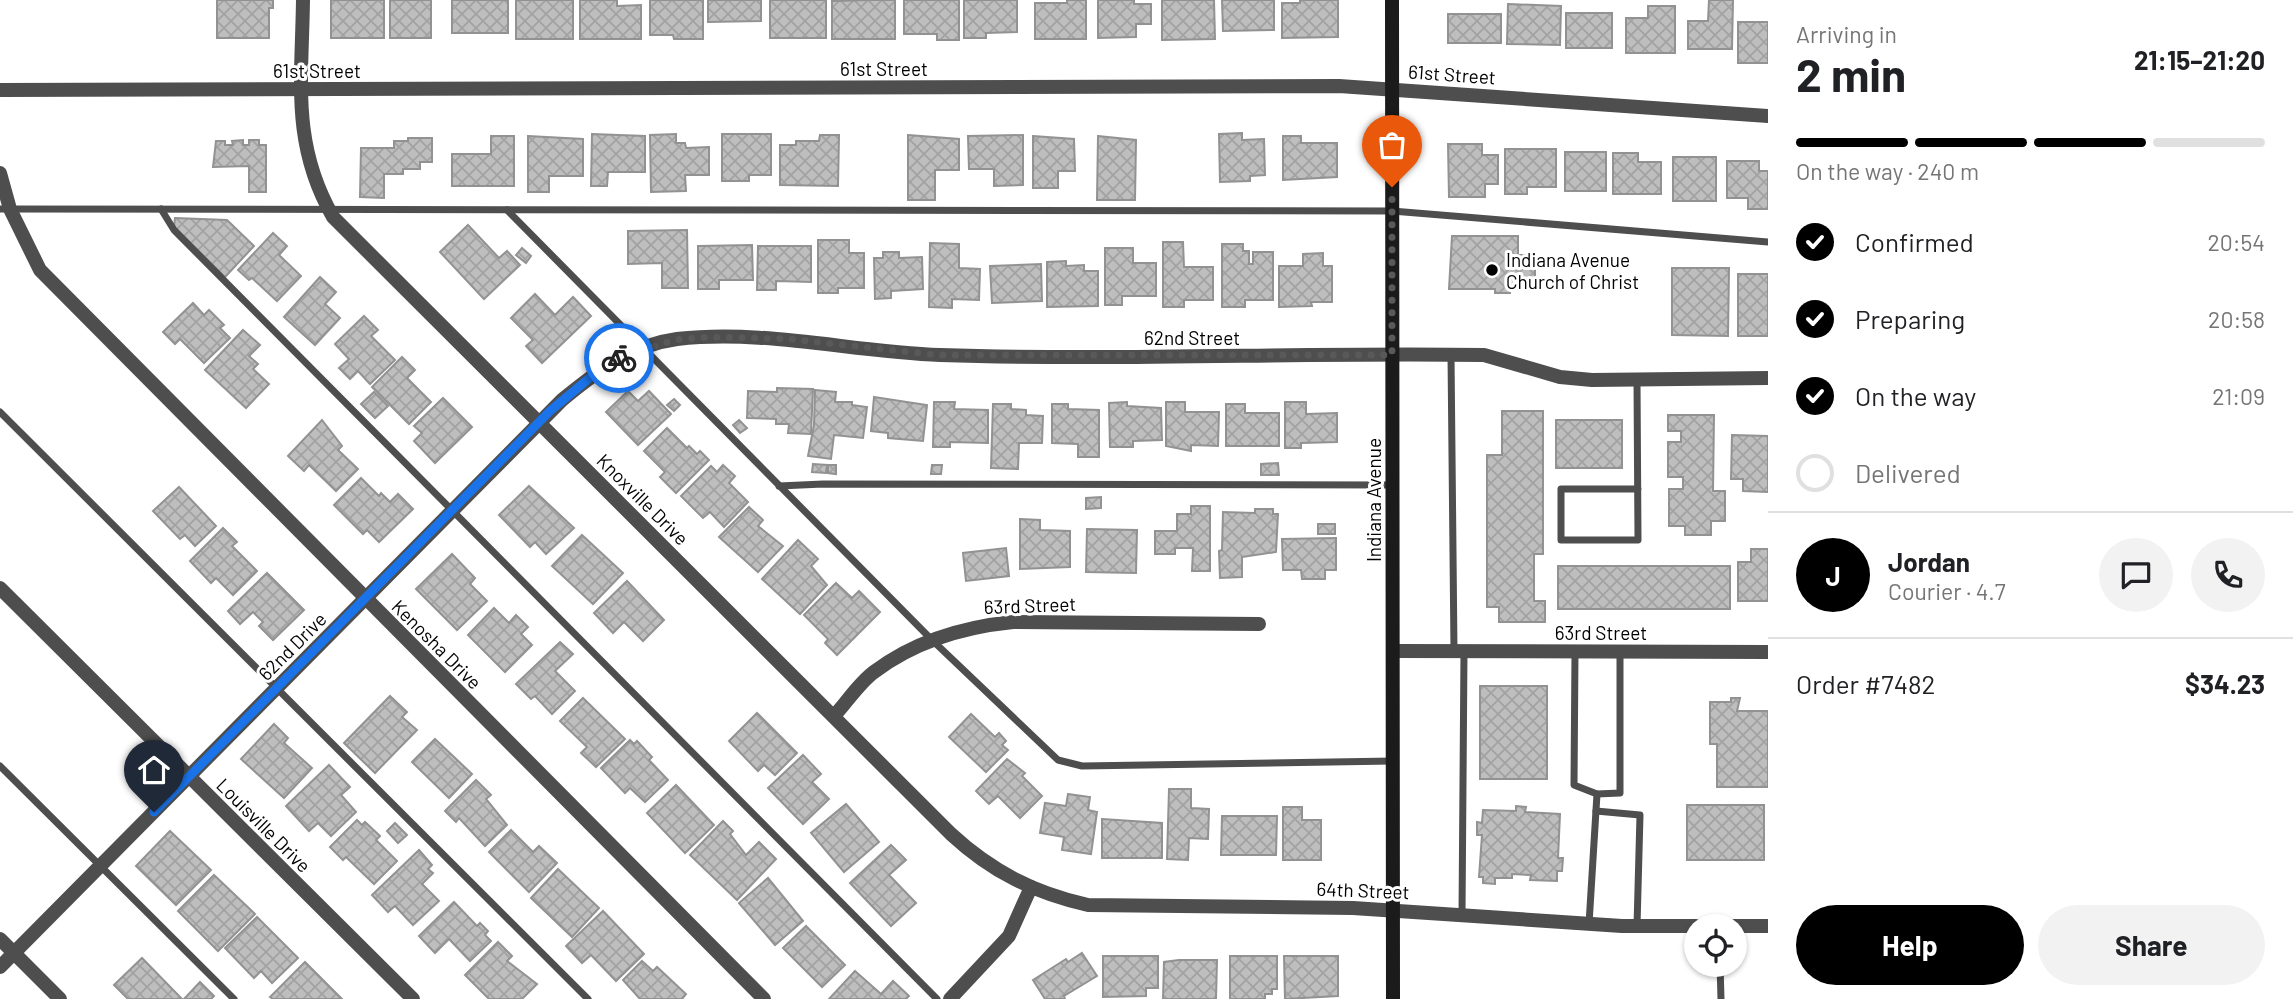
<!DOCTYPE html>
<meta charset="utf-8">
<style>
:root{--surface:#fff;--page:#f2f2f2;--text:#202124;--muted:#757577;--line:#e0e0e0;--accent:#000}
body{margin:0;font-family:Barlow,sans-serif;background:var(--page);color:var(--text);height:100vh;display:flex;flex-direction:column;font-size:26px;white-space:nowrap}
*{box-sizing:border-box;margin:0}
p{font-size:23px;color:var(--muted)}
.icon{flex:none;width:38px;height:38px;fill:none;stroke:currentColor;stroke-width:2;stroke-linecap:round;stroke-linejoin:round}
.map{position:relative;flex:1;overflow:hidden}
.drawer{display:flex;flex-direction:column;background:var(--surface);width:525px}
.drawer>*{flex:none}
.controls{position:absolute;left:1684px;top:914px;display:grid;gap:14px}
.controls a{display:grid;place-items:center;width:63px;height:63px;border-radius:50%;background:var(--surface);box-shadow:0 2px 5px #0004;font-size:35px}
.pin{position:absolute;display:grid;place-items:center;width:60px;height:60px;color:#fff;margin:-72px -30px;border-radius:50% 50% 50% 0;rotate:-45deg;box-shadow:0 0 7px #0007}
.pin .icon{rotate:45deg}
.courier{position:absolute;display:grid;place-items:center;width:70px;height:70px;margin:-35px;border:5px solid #1a73e8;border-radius:50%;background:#fff;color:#222;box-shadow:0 2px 9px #0007}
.head em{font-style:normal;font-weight:700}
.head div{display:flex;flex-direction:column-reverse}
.head{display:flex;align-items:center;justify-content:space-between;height:119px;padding:0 28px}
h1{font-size:46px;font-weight:700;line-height:52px}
.bar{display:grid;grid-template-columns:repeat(4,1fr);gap:10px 7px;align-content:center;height:84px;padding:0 28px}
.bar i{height:9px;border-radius:5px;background:var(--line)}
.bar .selected{background:var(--accent)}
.bar p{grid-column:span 4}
.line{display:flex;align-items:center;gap:18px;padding:0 28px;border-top:2px solid var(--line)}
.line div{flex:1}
.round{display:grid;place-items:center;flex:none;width:74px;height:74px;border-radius:37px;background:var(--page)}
ol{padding:0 28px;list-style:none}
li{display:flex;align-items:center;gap:21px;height:77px}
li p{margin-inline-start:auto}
li .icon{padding:7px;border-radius:50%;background:var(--accent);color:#fff;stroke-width:4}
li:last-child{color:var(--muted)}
li i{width:38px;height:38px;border:4px solid var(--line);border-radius:50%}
.primary-button{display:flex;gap:14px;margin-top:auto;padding:14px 28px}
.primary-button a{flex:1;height:80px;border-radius:42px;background:var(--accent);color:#fff;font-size:28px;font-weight:700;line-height:80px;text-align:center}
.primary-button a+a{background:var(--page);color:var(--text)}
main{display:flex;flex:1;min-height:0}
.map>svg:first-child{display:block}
</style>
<main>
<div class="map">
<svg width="1768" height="999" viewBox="0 0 1768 999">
<defs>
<pattern id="building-cross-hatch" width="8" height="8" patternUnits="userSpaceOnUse" patternTransform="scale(1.75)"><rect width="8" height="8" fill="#bebebe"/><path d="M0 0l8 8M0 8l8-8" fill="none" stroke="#a2a2a2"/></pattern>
</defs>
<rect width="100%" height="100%" fill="#fff"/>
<g fill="url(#building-cross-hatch)" stroke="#929292" stroke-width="2">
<polygon points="217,0 273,0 273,8 269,8 269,38 217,38"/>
<rect x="331" y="0" width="53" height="38"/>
<rect x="390" y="0" width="41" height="38"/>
<rect x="452" y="0" width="56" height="33"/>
<rect x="516" y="0" width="57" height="39"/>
<polygon points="580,0 617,0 617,6 641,5 641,39 580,39"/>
<polygon points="650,0 703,0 703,39 674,39 673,35 650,35"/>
<polygon points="708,0 761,0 761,21 708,22"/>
<rect x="770" y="0" width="56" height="38"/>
<polygon points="872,0 895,0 895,39 832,39 832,1"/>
<polygon points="904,0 959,0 959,40 937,40 937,34 904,34"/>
<polygon points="964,0 1017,0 1017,32 986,33 986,38 964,38"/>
<polygon points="1067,0 1086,0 1086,39 1035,39 1035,3 1067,3"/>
<polygon points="1098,0 1134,0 1134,4 1151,4 1151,24 1136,24 1136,37 1098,38"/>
<polygon points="1162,0 1214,0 1215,39 1162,40"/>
<polygon points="1222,0 1274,0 1274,30 1223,31"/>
<polygon points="1300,0 1338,0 1338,37 1282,38 1282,3 1300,3"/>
<polygon points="1709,0 1733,0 1732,49 1688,49 1688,21 1708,21"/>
<polygon points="1508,4 1561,6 1560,45 1507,44"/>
<polygon points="1648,6 1675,6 1675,53 1626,53 1626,18 1648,18"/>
<rect x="1566" y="13" width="46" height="35"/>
<rect x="1448" y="14" width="53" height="29"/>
<rect x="1738" y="22" width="30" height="41"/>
<polygon points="1242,133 1242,140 1264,139 1265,175 1250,176 1250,181 1220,182 1219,134"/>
<polygon points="592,134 645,136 645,172 608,172 607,186 591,186"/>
<polygon points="676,134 676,143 685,143 686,148 709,147 709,175 685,175 686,191 651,192 650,135"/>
<polygon points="722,134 771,134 771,175 749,175 749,181 722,181"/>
<polygon points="820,135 839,135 838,186 780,185 780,145 796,145 796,141 819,141"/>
<polygon points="908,135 959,139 959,170 935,170 935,200 908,200"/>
<polygon points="1023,135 1023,185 994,186 994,169 969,169 968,136"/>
<polygon points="491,136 514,136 514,186 452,186 452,154 491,154"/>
<polygon points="528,136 583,139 583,176 549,176 549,192 528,192"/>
<polygon points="1033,136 1074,139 1075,171 1058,171 1058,188 1033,188"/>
<polygon points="1098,136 1136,140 1135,200 1097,200"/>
<polygon points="1283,136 1301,136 1301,143 1337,143 1337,177 1283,180"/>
<polygon points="408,138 432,138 432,162 420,162 420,169 403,169 403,174 384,174 384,198 360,197 361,148 394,148 394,141 408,141"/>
<polygon points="243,140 243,145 249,145 249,140 259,140 259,145 266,145 266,192 249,192 249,166 213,167 216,141 225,141 225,145 233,145 232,141"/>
<polygon points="1448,144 1482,144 1482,155 1498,155 1498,184 1485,184 1485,197 1449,197"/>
<polygon points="1505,149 1556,149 1556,187 1527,187 1527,194 1505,194"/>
<rect x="1565" y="152" width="41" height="39"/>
<polygon points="1613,153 1638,153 1638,162 1661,162 1661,194 1613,194"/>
<rect x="1673" y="157" width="43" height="44"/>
<polygon points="1727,161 1759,161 1759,171 1768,171 1768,209 1748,209 1748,198 1727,198"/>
<polygon points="175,218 227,220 254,246 225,277 174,227"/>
<polygon points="468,225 499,258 507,251 520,265 484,299 440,252"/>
<polygon points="687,230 688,288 662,288 662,263 628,264 628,231"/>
<polygon points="273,233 287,246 279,255 301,276 277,301 252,278 249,280 238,270"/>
<polygon points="1452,236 1518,236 1518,255 1535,255 1535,289 1510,289 1510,293 1495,293 1495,289 1449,289"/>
<polygon points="818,240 849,240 849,253 864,253 864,288 838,288 838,293 818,293"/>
<polygon points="1163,242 1183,242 1184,267 1213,267 1213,300 1184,300 1184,307 1163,307"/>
<polygon points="930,243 959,244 959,268 980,269 979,300 952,299 952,308 929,307"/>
<polygon points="1222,244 1243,244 1243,251 1249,251 1249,264 1253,264 1253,252 1273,252 1273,300 1245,300 1245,307 1222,307"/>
<polygon points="752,245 753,280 719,280 719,289 698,289 698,246"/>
<polygon points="758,246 811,246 811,282 776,281 776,290 757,290"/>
<polygon points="522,248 531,256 526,263 516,255"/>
<polygon points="1105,248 1133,248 1133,263 1156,263 1156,296 1122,296 1122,305 1105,305"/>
<polygon points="883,252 899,252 899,258 922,257 923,289 891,291 891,298 875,299 874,258 883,258"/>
<polygon points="1323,253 1323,266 1332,266 1332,302 1311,302 1312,306 1279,307 1279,266 1303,266 1303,254"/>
<polygon points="1066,261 1066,266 1084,265 1084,271 1098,271 1098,306 1047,307 1047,262"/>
<polygon points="1041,264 1042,301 992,303 990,266"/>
<polygon points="1672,268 1729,268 1728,336 1672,335"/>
<rect x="1738" y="274" width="30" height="62"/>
<polygon points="320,277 336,292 325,304 340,318 315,345 284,317"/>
<polygon points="535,294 555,315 573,297 591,316 542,363 526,346 533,340 511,318"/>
<polygon points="193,303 204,315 209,310 224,325 220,328 230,338 204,363 180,339 175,344 163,332"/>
<polygon points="364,316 378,330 371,336 395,360 370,384 358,371 350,379 339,368 349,359 335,344"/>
<polygon points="243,330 260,345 249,356 258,364 253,369 269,384 246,408 205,370"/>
<polygon points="402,357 415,370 407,378 431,402 409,424 372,387"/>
<polygon points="777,388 813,389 811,434 788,433 789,424 776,424 776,419 747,418 748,391 777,392"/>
<polygon points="815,390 836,392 835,402 852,402 852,405 867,407 863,438 834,435 831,459 808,456 814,425"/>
<polygon points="628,391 638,401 649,391 671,414 638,445 606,412"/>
<polygon points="374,392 388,406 375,418 361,404"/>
<polygon points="874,397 927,405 923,441 888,438 888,433 871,431"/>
<polygon points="443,398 472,427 435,463 414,441 422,433 414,426"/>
<polygon points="674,399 680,405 674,411 667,405"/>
<polygon points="934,402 955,402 954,409 988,410 988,443 950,442 950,447 933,447"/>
<polygon points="1127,402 1127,406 1161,408 1162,440 1133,441 1133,447 1110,447 1109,403"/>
<polygon points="1166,402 1185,402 1185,412 1219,412 1218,446 1191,445 1191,451 1166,446"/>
<polygon points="1285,402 1306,402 1306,414 1337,413 1337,442 1301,443 1301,448 1285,448"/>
<polygon points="993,404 1011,404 1011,409 1026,410 1026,415 1043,416 1042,443 1019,443 1018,469 991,468"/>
<polygon points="1052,404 1068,404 1068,409 1099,410 1099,457 1078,457 1078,444 1052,443"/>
<polygon points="1226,404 1245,404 1245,413 1279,413 1279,446 1226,446"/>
<polygon points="1502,411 1543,411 1543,554 1534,554 1534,601 1545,601 1545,622 1499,622 1499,607 1487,607 1487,455 1502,455"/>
<polygon points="1668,415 1714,415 1713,491 1725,491 1725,521 1711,521 1711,535 1685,535 1685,526 1669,526 1669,489 1683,489 1683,477 1668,477 1668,442 1681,442 1681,431 1668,431"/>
<polygon points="322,420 342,446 338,450 358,469 336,491 309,465 304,471 288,456"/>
<polygon points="739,420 747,428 740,433 733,425"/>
<rect x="1556" y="420" width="66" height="48"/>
<polygon points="667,428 687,448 689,446 697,454 700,451 709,460 676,493 660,477 665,472 644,451"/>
<polygon points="1732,435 1768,436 1768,492 1743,491 1743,479 1731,479"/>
<polygon points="1278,463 1279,475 1261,475 1261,464"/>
<polygon points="813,464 827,465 826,473 812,472"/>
<polygon points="723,465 735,476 729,483 748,502 724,527 710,512 703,518 681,496 711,466 717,472"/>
<polygon points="828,465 836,465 836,474 828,473"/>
<polygon points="932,465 942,465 941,474 931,474"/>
<polygon points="361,478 379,496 381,493 390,502 398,494 413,509 379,542 367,530 363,534 334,505"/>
<polygon points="529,486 574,528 546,554 535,542 530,547 499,515"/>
<polygon points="179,487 216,526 195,546 185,535 180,539 153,511"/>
<polygon points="1101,497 1101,508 1086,509 1086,498"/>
<polygon points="1191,506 1210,506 1210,571 1192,571 1193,548 1175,548 1175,554 1155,554 1155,531 1177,531 1177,514 1191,514"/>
<polygon points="749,507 763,520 758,526 783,546 758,572 719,537"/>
<polygon points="1255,509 1273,509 1273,514 1278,514 1276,552 1242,557 1242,577 1220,578 1219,551 1222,550 1223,512 1255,513"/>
<polygon points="1020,519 1040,520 1040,530 1070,531 1070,567 1020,569"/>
<rect x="1318" y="524" width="17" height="10"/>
<polygon points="223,528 237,542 232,546 257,571 233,595 216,578 211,583 190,561"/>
<polygon points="1087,529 1137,530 1136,573 1086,572"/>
<polygon points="582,535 623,573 593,604 552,566"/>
<polygon points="1336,538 1336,570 1325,570 1325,579 1302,579 1301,570 1283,570 1282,539"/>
<polygon points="798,540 818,559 811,566 827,585 800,614 762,579"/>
<polygon points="1006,548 1009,576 966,581 963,553"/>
<polygon points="1751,549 1768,549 1768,601 1738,601 1738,562 1751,562"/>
<polygon points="452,554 475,578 470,584 487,601 457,630 416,589"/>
<rect x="1558" y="566" width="172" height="43"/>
<polygon points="267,573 304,610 273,640 259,626 263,622 253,612 240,624 228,611"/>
<polygon points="627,581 664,620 643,641 624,622 613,633 594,613"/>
<polygon points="836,583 852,598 859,591 880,612 837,655 825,643 828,639 804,615"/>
<polygon points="494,608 509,623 516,615 528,627 521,634 532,645 505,672 468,635"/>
<polygon points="560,642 573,654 555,671 575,691 552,714 535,696 531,699 516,684"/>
<rect x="1480" y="686" width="67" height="93"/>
<polygon points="390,696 407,712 402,717 417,730 375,773 344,743"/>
<polygon points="583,698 625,739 596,767 581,753 587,747 560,721"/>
<polygon points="1731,698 1740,698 1737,711 1768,711 1768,787 1717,787 1717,744 1710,744 1710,702 1731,702"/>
<polygon points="757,713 797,753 775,775 764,765 758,771 729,741"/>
<polygon points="971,714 995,737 999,733 1006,741 1002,745 1008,750 986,772 949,737"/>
<polygon points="274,724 288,738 284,743 312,768 284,798 241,759"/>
<polygon points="435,739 472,774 449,798 412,762"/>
<polygon points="630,740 634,744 637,741 652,757 649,760 668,780 645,802 630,788 625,793 601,768"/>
<polygon points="803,755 821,774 812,782 829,799 803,824 768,788"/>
<polygon points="1007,759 1025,773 1022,776 1042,796 1020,818 998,796 989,804 976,791"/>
<polygon points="329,765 350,787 341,795 356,812 331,836 318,823 309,831 286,806"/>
<polygon points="476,780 491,795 486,799 507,825 485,846 459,818 456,822 445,811"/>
<polygon points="676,785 714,825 685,853 647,813"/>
<polygon points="1169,789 1191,789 1191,808 1209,809 1208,839 1189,838 1188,860 1167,859"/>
<polygon points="1068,794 1090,797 1088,810 1097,812 1091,854 1062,850 1064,837 1040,833 1045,803 1066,806"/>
<polygon points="846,804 879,842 844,872 811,833"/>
<rect x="1687" y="805" width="77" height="55"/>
<polygon points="1516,806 1526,807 1525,812 1560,814 1558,858 1563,858 1562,871 1557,871 1557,881 1530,880 1531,875 1512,874 1512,878 1495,878 1495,884 1483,883 1483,877 1479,877 1482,835 1477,835 1477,822 1482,823 1483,810 1516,811"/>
<polygon points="1283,807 1302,807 1302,820 1321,820 1321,860 1283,860"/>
<polygon points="1222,816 1277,816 1276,855 1221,855"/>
<polygon points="1102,819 1162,823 1162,858 1102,858"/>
<polygon points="357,820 362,825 365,822 380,836 376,840 397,861 374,884 346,857 343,860 330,847"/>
<polygon points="723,821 733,831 730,834 746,855 759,842 776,859 737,900 690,855"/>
<polygon points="395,823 407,835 398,843 387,831"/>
<polygon points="511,830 533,852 539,846 557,863 529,892 489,852"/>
<polygon points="170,831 211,870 176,905 136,866"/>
<polygon points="891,845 906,860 889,875 916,903 891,926 850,883"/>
<polygon points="419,850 432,865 428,869 433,873 422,884 439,901 413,925 395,906 388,912 372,895"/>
<polygon points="558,869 599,908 572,937 531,898"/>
<polygon points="214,875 255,914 218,951 178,911"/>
<polygon points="768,878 803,921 775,945 739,903"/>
<polygon points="454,902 477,926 480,923 488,931 485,935 491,941 470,961 449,939 435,953 419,936"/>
<polygon points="603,911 644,954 616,981 591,955 582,963 566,946"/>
<polygon points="257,917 298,958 272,983 261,971 254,978 225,948"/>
<polygon points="806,926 845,965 822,987 783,948"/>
<polygon points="498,942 512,956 507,961 537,984 522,999 489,999 465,975"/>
<polygon points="1082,953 1097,976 1064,996 1065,999 1045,999 1033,980 1066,959 1068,962"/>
<polygon points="1103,956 1158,956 1158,988 1146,988 1146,996 1103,997"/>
<polygon points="1230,956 1277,956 1277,989 1272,989 1272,994 1265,994 1265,999 1230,999"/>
<polygon points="1284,956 1338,956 1338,996 1285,999"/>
<polygon points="142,958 182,999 128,999 114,985"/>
<polygon points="1179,960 1217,960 1216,999 1163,999 1164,962"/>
<polygon points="642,961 653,971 657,967 686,994 682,999 640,999 623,980"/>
<polygon points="305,962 342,999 273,999 270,997"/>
<polygon points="855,971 881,994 893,981 909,996 906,999 829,999"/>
<polygon points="200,982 214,996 211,999 184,999"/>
</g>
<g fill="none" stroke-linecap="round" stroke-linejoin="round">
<g stroke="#4e4e4e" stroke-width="7">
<polyline points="0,209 1392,211 1768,242"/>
<polyline points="161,209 174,230 937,999"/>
<polyline points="507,210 932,640 1058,760 1082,766 1393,761"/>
<polyline points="1451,355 1454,651"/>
<polyline points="1637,380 1638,540 1561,540 1561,489 1638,489"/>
<polyline points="0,412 588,999"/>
<polyline points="779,486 823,484 1392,485"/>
<polyline points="1575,652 1574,785 1597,794 1589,924"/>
<polyline points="0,766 234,999"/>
<polyline points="1597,794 1620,793 1620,652"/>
<polyline points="1596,811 1640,815 1637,926"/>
<polyline points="1462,914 1464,651"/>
<polyline points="1720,964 1721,999"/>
</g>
<g stroke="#4e4e4e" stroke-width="14">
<path d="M303,0C302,80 291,144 333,217L951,834C991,871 1034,893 1088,905L1353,908L1622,926H1696"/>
<polyline points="0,90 1339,86 1768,116"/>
<polyline points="0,173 10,209 40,270 764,999"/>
<polyline points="0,588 413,999"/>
<polyline points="1393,651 1768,652"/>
<path d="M834,716C847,702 859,683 874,672C915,641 963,627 1013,622L1259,624"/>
<polyline points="1734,926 1768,926"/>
<polyline points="0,939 60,999"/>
<path d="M0,967L562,400C596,372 631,345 677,339C765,329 852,352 940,355C1121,361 1303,352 1484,355L1560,377L1592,380L1768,378"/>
<polyline points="950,999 1009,936 1031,887"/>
</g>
<polyline stroke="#1b1b1b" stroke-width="14" points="1392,0 1393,999"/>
</g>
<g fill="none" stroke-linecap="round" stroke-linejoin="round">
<polyline stroke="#595959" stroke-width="7" stroke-dasharray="0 12.6" points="619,358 674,340 711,337 789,339 938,355 1392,355 1392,187"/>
<polyline stroke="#1a73e8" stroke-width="9" points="154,812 550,411 599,370 619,358"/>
</g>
<circle fill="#000" stroke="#fff" stroke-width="2.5" cx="1492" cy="270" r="7"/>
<g text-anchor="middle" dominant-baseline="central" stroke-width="6" stroke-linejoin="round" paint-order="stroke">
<g font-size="19" fill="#000" stroke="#fff">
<text x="884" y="68">61st Street</text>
<text x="317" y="70">61st Street</text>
<text transform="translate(1452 74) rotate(4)">61st Street</text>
<text x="1192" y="337">62nd Street</text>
<text transform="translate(643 499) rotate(45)">Knoxville Drive</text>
<text transform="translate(1373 500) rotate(-90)">Indiana Avenue</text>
<text transform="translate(1030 605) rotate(-2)">63rd Street</text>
<text x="1601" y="632">63rd Street</text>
<text transform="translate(437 644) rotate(45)">Kenosha Drive</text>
<text transform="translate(292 646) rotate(-45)">62nd Drive</text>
<text transform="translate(264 825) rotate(45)">Louisville Drive</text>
<text transform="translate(1363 890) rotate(2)">64th Street</text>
</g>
<g font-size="19" fill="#000" stroke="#fff" text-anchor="start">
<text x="1506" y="259">Indiana Avenue<tspan x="1506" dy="22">Church of Christ</tspan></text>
</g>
</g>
</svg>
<div class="controls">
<a><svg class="icon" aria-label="locate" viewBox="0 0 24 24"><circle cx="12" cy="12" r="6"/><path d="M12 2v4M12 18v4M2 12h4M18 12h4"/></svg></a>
</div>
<div class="pin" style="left:1392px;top:187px;background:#ea580c"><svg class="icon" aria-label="bag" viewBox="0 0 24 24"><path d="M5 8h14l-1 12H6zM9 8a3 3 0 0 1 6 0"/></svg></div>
<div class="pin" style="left:154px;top:812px;background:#1f2937"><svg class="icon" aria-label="home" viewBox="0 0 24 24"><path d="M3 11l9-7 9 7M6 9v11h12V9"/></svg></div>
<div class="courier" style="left:619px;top:358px"><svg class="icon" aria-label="bike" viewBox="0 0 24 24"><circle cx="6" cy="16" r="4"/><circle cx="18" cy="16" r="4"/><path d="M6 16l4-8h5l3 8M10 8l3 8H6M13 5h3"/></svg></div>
</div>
<section class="drawer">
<div class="head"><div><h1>2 min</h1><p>Arriving in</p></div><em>21:15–21:20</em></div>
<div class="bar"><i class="selected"></i><i class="selected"></i><i class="selected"></i><i></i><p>On the way · 240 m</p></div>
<ol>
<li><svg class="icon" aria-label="check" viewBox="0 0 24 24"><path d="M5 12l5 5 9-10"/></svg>Confirmed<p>20:54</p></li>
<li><svg class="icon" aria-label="check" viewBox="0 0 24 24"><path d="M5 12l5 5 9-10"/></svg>Preparing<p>20:58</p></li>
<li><svg class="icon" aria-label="check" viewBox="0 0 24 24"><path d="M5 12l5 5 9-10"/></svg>On the way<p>21:09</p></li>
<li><i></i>Delivered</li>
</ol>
<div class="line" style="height:126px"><b class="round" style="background:var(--accent);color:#fff">J</b><div><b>Jordan</b><p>Courier · 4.7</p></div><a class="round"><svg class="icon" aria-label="chat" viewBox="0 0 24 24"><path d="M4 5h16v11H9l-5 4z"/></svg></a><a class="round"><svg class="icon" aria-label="phone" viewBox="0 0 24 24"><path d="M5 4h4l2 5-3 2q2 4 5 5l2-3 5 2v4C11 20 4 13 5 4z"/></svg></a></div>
<div class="line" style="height:91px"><div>Order #7482</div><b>$34.23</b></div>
<div class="primary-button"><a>Help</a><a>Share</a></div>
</section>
</main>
